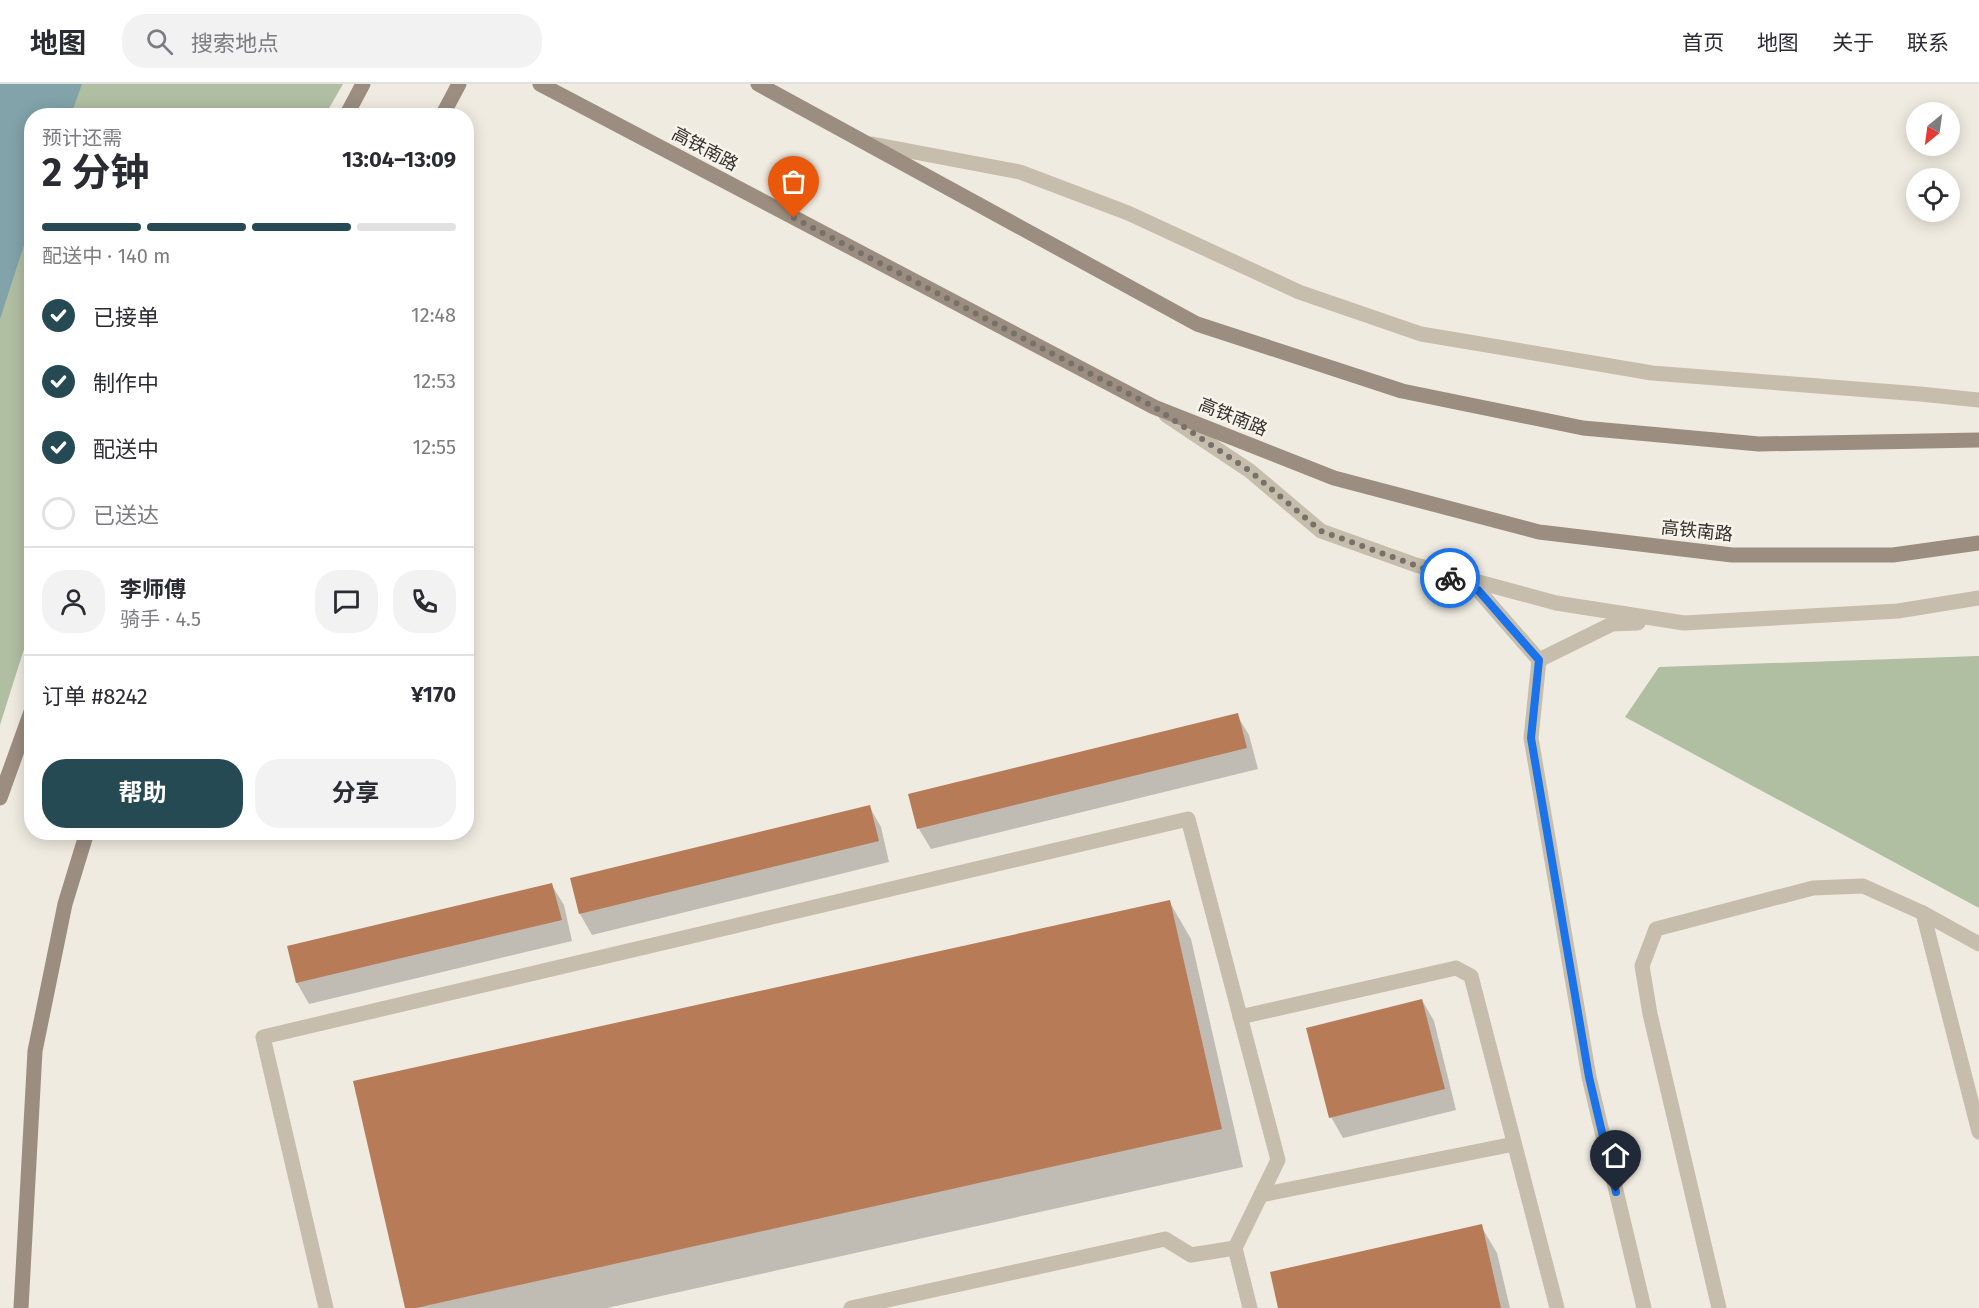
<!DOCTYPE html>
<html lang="zh">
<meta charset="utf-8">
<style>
:root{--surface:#fff;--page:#f2f2f3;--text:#2b2b33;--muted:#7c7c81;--line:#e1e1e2;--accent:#254a53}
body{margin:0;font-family:"Fira Sans","Noto Sans SC",sans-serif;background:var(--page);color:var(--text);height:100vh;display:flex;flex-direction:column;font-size:22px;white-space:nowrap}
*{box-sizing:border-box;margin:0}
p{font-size:20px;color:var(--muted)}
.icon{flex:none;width:33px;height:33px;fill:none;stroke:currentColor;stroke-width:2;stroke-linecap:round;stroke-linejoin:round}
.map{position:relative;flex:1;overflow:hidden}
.panel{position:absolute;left:24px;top:24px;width:450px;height:732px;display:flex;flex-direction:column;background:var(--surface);border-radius:24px;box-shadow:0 3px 15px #0003}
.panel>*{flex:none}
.needle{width:39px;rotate:209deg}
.controls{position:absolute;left:1906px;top:18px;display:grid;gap:12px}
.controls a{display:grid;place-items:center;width:54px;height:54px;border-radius:50%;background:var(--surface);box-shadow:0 3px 15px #0003;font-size:30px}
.pin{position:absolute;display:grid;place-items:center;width:51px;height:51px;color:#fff;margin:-62px -26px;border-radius:50% 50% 50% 0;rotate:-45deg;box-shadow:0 0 6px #0007}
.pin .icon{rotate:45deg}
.courier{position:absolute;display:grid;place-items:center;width:60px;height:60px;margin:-30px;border:4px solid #1a73e8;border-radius:50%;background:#fff;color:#222;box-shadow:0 2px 8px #0007}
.summary em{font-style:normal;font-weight:700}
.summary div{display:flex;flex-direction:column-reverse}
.summary{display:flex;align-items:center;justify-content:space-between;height:102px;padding:0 18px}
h1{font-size:39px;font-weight:700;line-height:45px}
.bar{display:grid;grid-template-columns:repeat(4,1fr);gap:9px 6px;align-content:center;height:72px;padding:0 18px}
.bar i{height:8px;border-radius:4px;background:var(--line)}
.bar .current{background:var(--accent)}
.bar p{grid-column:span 4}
.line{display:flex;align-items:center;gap:15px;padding:0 18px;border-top:2px solid var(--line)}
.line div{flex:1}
.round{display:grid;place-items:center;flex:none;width:63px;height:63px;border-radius:24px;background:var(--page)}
ol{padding:0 18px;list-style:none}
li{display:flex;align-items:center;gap:18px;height:66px}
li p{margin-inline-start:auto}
li .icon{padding:6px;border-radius:50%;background:var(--accent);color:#fff;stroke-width:4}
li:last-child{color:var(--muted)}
li i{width:33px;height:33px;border:3px solid var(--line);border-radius:50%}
.primary-button{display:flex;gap:12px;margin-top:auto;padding:12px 18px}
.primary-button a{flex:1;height:69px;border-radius:24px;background:var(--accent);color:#fff;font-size:24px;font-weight:700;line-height:69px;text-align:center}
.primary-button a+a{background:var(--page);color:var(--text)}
header{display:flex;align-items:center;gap:36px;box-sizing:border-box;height:84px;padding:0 30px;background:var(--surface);border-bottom:2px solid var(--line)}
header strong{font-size:28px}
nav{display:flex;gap:33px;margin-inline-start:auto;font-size:21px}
.search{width:420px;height:54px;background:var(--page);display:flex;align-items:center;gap:15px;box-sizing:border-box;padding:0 21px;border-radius:24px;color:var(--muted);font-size:22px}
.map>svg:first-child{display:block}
</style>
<header>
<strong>地图</strong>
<div class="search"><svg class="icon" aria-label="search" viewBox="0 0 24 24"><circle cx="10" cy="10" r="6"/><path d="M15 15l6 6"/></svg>搜索地点</div>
<nav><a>首页</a><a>地图</a><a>关于</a><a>联系</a></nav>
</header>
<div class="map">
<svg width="1979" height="1224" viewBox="0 0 1979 1224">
<rect width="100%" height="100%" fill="#f0ebe0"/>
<g fill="#b0bea2">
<polygon points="0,0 343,0 325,31 32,32 31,552 23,568 0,641"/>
<polygon points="1979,572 1979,824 1625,633 1659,583"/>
</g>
<polygon fill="#82a3aa" points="0,0 82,0 71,31 32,32 31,140 0,235"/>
<g fill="#0003">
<polygon points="1237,631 1249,651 1258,685 931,765 919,745 910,711"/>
<polygon points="869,722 881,743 889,778 592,851 580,830 572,795"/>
<polygon points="551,800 564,821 572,857 309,920 297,899 288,863"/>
<polygon points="1169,817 1191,855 1243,1083 607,1224 407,1224"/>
<polygon points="1422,916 1434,937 1456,1026 1343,1054 1331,1033"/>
<polygon points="1481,1142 1497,1169 1510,1224 1280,1224"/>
</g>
<g fill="#b87b57">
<polygon points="1238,629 1247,664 917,745 908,710"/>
<polygon points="870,721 879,757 579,830 570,794"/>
<polygon points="552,799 562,836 296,899 287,862"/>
<polygon points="1170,816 1222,1045 416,1224 405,1224 353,997"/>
<polygon points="1422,915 1445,1005 1329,1034 1306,944"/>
<polygon points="1482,1140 1501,1224 1278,1224 1270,1188"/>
</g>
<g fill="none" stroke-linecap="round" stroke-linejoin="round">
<g stroke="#c7bdad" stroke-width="15">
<polyline points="1923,829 1979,1048"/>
<polyline points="1240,933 1456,884 1471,892 1557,1224"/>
<polyline points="1261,1111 1514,1060"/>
<polyline points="326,1224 263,953 1188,735 1278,1076 1235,1164 1250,1224"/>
<polyline points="851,1224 1165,1155 1191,1171 1235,1164"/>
<polyline points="1719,1224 1650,930 1642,882 1656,845 1813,804 1863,802 1923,829 1979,860"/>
</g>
<g stroke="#c7bdad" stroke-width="15">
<polyline points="872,60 1020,88 1128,129 1299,208 1421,250 1652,289 1920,310 1979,316"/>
<polyline points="1166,331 1250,387 1321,447 1416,481 1556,519 1684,539 1898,527 1979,514"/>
<polyline points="1464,500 1478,506 1539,576 1531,654 1589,993 1644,1224"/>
<polyline points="1539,576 1612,540 1638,539"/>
</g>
<g stroke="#9b8d7f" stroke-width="15">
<polyline points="540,0 1154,323 1334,394 1539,448 1732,471 1893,471 1979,459"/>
<polyline points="758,0 1197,240 1402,307 1583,344 1759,360 1979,356"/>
<polyline points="346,32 363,0"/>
<polyline points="442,32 459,0"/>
<polyline points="0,714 32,625"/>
<polyline points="21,1224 35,967 65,820 87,748"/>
</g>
</g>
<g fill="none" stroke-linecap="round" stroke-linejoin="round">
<polyline stroke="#77716a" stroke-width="6" stroke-dasharray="0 10.8" points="794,134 1154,323 1250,387 1321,447 1450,494"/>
<polyline stroke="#1a73e8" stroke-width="8" points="1450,494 1478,506 1539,576 1531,654 1589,993 1616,1108"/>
</g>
<g text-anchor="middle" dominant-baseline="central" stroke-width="5" stroke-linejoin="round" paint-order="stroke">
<g font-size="18" fill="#36302b" stroke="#f8f4ec">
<text transform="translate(705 65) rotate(28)">高铁南路</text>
<text transform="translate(1233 333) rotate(22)">高铁南路</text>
<text transform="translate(1697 447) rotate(6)">高铁南路</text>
</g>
</g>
</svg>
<div class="controls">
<a><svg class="needle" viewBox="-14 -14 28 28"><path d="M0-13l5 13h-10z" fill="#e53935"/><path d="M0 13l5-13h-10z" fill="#7c7c81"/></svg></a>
<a><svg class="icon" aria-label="locate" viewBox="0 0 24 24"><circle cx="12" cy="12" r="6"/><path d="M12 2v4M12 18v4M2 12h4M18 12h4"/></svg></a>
</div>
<div class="pin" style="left:794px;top:134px;background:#ea580c"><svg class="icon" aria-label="bag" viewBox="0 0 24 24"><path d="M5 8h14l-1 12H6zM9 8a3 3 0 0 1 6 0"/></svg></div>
<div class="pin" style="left:1616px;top:1108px;background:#1f2937"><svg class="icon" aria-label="home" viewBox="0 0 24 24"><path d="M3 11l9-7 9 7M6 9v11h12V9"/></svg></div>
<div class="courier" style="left:1450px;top:494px"><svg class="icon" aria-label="bike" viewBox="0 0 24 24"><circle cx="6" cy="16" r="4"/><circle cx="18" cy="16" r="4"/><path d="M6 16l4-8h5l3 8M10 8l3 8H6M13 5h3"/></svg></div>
<section class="panel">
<div class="summary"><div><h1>2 分钟</h1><p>预计还需</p></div><em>13:04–13:09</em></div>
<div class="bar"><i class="current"></i><i class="current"></i><i class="current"></i><i></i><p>配送中 · 140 m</p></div>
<ol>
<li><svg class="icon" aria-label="check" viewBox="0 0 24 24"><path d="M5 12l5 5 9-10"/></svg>已接单<p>12:48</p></li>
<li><svg class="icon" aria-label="check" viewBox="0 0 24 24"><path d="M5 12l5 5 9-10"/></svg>制作中<p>12:53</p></li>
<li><svg class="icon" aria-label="check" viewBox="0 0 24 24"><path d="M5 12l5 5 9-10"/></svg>配送中<p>12:55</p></li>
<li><i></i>已送达</li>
</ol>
<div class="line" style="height:108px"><a class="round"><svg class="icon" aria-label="person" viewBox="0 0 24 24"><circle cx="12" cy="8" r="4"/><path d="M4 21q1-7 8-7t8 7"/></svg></a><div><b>李师傅</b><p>骑手 · 4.5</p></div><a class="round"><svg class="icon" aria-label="chat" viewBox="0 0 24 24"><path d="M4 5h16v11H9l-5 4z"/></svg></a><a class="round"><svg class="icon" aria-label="phone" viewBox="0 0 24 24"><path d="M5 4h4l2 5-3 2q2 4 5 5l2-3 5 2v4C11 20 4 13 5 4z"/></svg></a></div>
<div class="line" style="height:78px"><div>订单 #8242</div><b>¥170</b></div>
<div class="primary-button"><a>帮助</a><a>分享</a></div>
</section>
</div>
